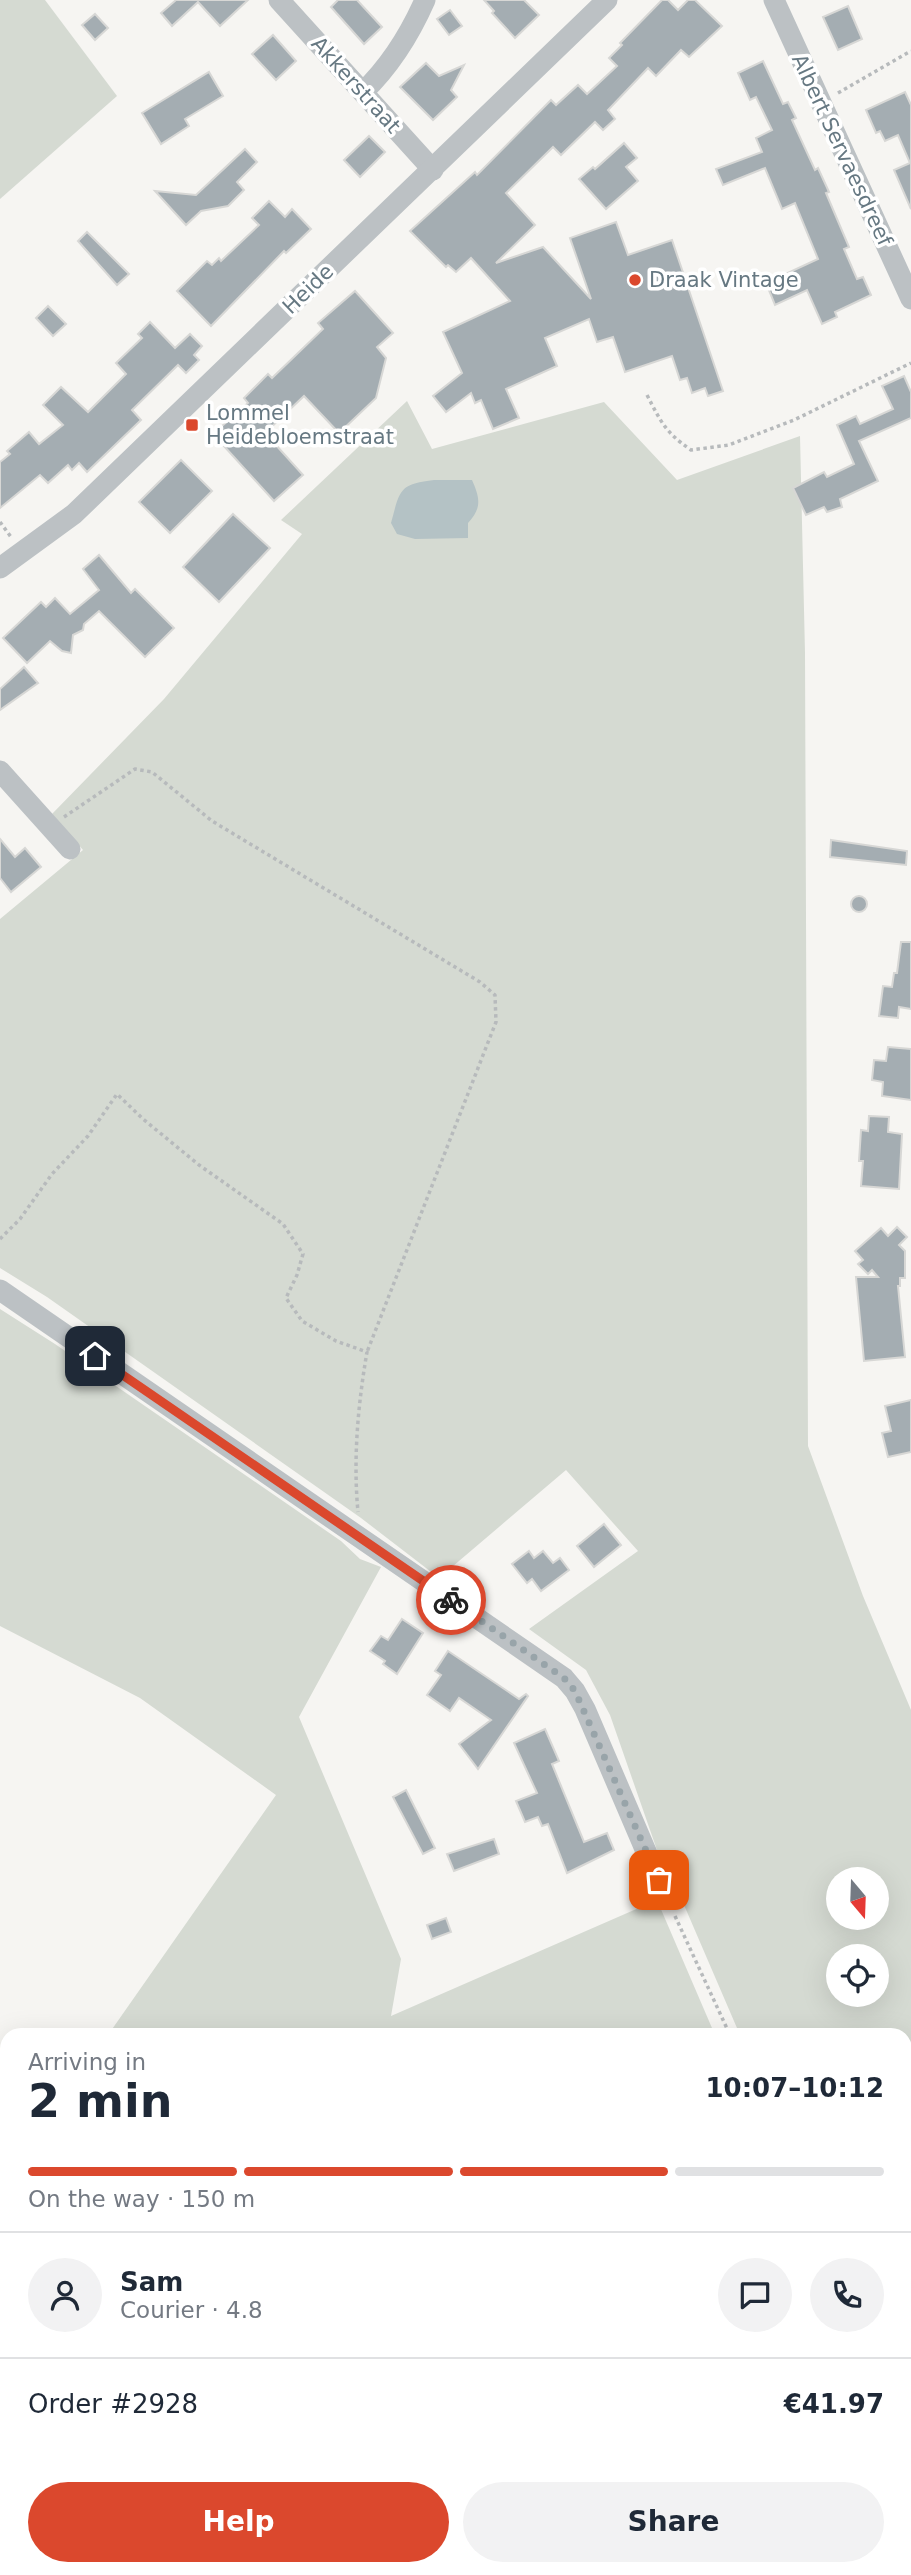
<!DOCTYPE html>
<meta charset="utf-8">
<style>
:root{--surface:#fff;--page:#f2f2f3;--text:#1f2937;--muted:#747a83;--line:#e0e1e3;--accent:#db482d}
body{margin:0;font-family:"DejaVu Sans",sans-serif;background:var(--page);color:var(--text);height:100vh;display:flex;flex-direction:column;font-size:26px;white-space:nowrap}
*{box-sizing:border-box;margin:0}
p{font-size:23px;color:var(--muted)}
.icon{flex:none;width:38px;height:38px;fill:none;stroke:currentColor;stroke-width:2;stroke-linecap:round;stroke-linejoin:round}
.map{position:relative;flex:1;overflow:hidden}
.panel{position:absolute;left:0px;top:2028px;width:912px;height:548px;display:flex;flex-direction:column;background:var(--surface);border-radius:21px 21px 0 0;box-shadow:0 7px 28px #0002}
.panel>*{flex:none}
.needle{width:46px;rotate:161deg}
.fabs{position:absolute;left:826px;top:1867px;display:grid;gap:14px}
.fabs a{display:grid;place-items:center;width:63px;height:63px;border-radius:50%;background:var(--surface);box-shadow:0 7px 28px #0002;font-size:35px}
.pin{position:absolute;display:grid;place-items:center;width:60px;height:60px;color:#fff;margin:-30px;border-radius:14px;box-shadow:0 4px 10px #0006}
.courier{position:absolute;display:grid;place-items:center;width:70px;height:70px;margin:-35px;border:5px solid #db482d;border-radius:50%;background:#fff;color:#222;box-shadow:0 2px 9px #0007}
.overview em{font-style:normal;font-weight:700}
.overview div{display:flex;flex-direction:column-reverse}
.overview{display:flex;align-items:center;justify-content:space-between;height:119px;padding:0 28px}
h1{font-size:46px;font-weight:700;line-height:52px}
.bar{display:grid;grid-template-columns:repeat(4,1fr);gap:10px 7px;align-content:center;height:84px;padding:0 28px}
.bar i{height:9px;border-radius:5px;background:var(--line)}
.bar .current{background:var(--accent)}
.bar p{grid-column:span 4}
.line{display:flex;align-items:center;gap:18px;padding:0 28px;border-top:2px solid var(--line)}
.line div{flex:1}
.round{display:grid;place-items:center;flex:none;width:74px;height:74px;border-radius:37px;background:var(--page)}
.primary-button{display:flex;gap:14px;margin-top:auto;padding:14px 28px}
.primary-button a{flex:1;height:80px;border-radius:42px;background:var(--accent);color:#fff;font-size:28px;font-weight:700;line-height:80px;text-align:center}
.primary-button a+a{background:var(--page);color:var(--text)}
.map>svg:first-child{display:block}
</style>
<div class="map">
<svg width="911" height="2575" viewBox="0 0 911 2575">
<rect width="100%" height="100%" fill="#f6f5f2"/>
<g fill="#d5dad2" fill-rule="evenodd">
<polygon points="0,0 45,0 117,96 0,199"/>
<path d="M407,401L432,449L604,402L677,480L800,436L805,653L808,1446L863,1596L911,1710V2099L905,2102V2035H740L678,1891L657,1850L610,1715L586,1670L529,1629L638,1551L566,1470L439,1578L361,1518L47,1297L0,1268V919L83,850L52,814L164,699L302,534L281,520ZM838,1880H877V1918H838ZM838,1956H877V1995H838Z"/>
<polygon points="0,1309 55,1344 341,1541 360,1559 381,1567 299,1717 401,1959 391,2016 657,1900 715,2035 108,2035 276,1795 140,1698 0,1626"/>
<polygon points="0,2120 7,2122 7,2166 0,2165"/>
<polygon points="905,2271 911,2271 911,2407 905,2392"/>
<polygon points="0,2344 7,2354 7,2462 0,2465"/>
<polygon points="905,2486 911,2501 911,2575 0,2575 0,2568 7,2564 7,2569 905,2569"/>
</g>
<path fill="#b4c2c5" d="M434,480H472C480,498 482,508 468,523V538L415,539L397,534L391,523C400,491 398,484 434,480Z"/>
<g fill="#a4adb2" stroke="#d7d7d5" stroke-width="2">
<polygon points="176,0 248,0 220,26 198,2 172,26 161,13"/>
<polygon points="338,0 357,0 382,27 364,44 331,7"/>
<polygon points="484,0 524,0 539,15 515,38 492,13 494,11"/>
<polygon points="662,0 668,0 678,10 688,0 695,0 722,26 689,57 681,50 656,76 648,68 608,110 615,119 603,130 595,122 561,155 553,147 506,193 535,225 496,263 543,247 591,299 570,238 616,222 628,255 672,240 723,391 708,396 705,388 692,393 687,378 680,380 672,356 625,372 613,337 597,342 589,319 545,338 557,366 506,389 519,418 493,429 481,400 475,403 471,393 446,412 433,396 462,373 443,332 510,301 471,258 456,272 448,265 446,267 410,231 475,172 477,175 551,100 556,105 578,85 587,94 617,66 609,58 622,45 620,43"/>
<polygon points="848,6 862,39 838,50 823,17"/>
<polygon points="450,10 462,26 449,35 437,19"/>
<polygon points="95,14 108,28 95,40 82,25"/>
<polygon points="273,35 296,61 276,80 252,54"/>
<polygon points="763,61 783,104 788,102 796,118 792,120 815,170 818,168 829,192 826,193 849,247 844,249 857,279 863,277 871,295 835,312 837,317 822,324 807,290 775,305 766,283 818,259 795,203 782,209 765,168 723,185 716,169 762,152 756,138 772,130 756,97 750,100 738,73"/>
<polygon points="426,63 439,76 464,65 451,90 457,97 433,120 400,87"/>
<polygon points="209,72 223,96 185,119 189,126 161,144 142,113"/>
<polygon points="905,92 911,105 911,209 894,170 910,163 898,135 885,141 880,131 876,133 866,110"/>
<polygon points="369,136 385,152 360,177 344,160"/>
<polygon points="624,143 637,158 626,167 638,181 606,209 579,179 593,167 595,169"/>
<polygon points="245,149 257,162 237,182 244,190 228,206 201,211 186,225 155,191 196,195"/>
<polygon points="269,201 285,217 292,209 311,229 286,253 284,251 211,326 177,291 207,261 212,265 219,258 221,261 259,225 252,218"/>
<polygon points="87,232 129,274 117,285 78,241"/>
<polygon points="355,291 393,333 377,347 386,358 376,398 339,433 304,396 265,433 303,475 274,501 213,434 248,403 244,398 268,374 272,378 323,329 318,323"/>
<polygon points="48,306 66,324 53,336 36,318"/>
<polygon points="150,322 175,348 190,334 202,346 194,355 199,360 186,373 178,365 132,410 141,420 87,472 79,463 72,470 68,465 48,483 40,475 0,508 0,462 10,454 7,451 29,432 39,444 63,425 43,405 61,387 88,412 126,374 116,363 142,338 138,334"/>
<polygon points="904,376 911,392 911,418 859,441 878,481 840,499 842,507 827,512 824,507 806,515 793,488 824,472 827,477 854,464 837,425 856,416 860,424 893,409 882,386"/>
<polygon points="181,460 212,491 170,533 139,502"/>
<polygon points="233,514 270,548 219,602 183,567"/>
<polygon points="99,555 131,593 135,589 174,628 145,657 99,611 84,624 83,630 73,635 71,653 62,651 50,641 27,663 3,638 41,602 46,607 55,598 70,614 99,590 83,569"/>
<polygon points="24,667 38,683 0,710 0,689"/>
<polygon points="0,839 15,857 25,848 41,867 11,892 0,878"/>
<polygon points="831,840 907,851 906,865 830,857"/>
<circle cx="859" cy="904" r="8"/>
<polygon points="901,942 911,942 911,1009 899,1007 898,1018 879,1016 883,986 892,987 894,973 897,973"/>
<polygon points="888,1047 911,1049 911,1100 882,1096 883,1082 872,1080 874,1060 886,1061"/>
<polygon points="869,1116 889,1117 888,1132 902,1134 899,1189 861,1186 863,1161 859,1161 861,1130 868,1131"/>
<polygon points="897,1227 907,1237 899,1245 905,1251 905,1278 900,1278 900,1286 898,1286 905,1357 864,1361 856,1277 878,1277 872,1270 868,1274 858,1264 863,1260 855,1251 881,1228 888,1236"/>
<polygon points="911,1400 911,1452 888,1457 882,1433 891,1431 885,1406"/>
<polygon points="604,1524 621,1545 594,1567 577,1546"/>
<polygon points="529,1551 534,1558 543,1551 553,1563 560,1558 569,1570 541,1591 532,1579 527,1583 512,1564"/>
<polygon points="402,1619 423,1633 397,1674 383,1664 385,1661 370,1651 381,1636 388,1640"/>
<polygon points="448,1651 519,1699 526,1694 528,1696 478,1769 459,1744 491,1720 459,1698 450,1711 427,1695 441,1675 435,1671"/>
<polygon points="545,1729 559,1761 552,1764 584,1842 607,1833 614,1850 567,1873 548,1824 542,1826 538,1817 525,1822 516,1801 537,1793 514,1743"/>
<polygon points="406,1790 435,1848 423,1854 393,1797"/>
<polygon points="494,1839 499,1854 454,1871 447,1854"/>
<polygon points="446,1918 451,1932 432,1939 427,1925"/>
</g>
<g fill="none" stroke-linecap="round" stroke-linejoin="round">
<g stroke="#b7babc" stroke-width="3.5" stroke-dasharray="3.5 3.5" stroke-linecap="butt">
<polyline points="838,93 911,51"/>
<path d="M647,395C661,422 665,432 691,450L729,445L794,420L911,363"/>
<polyline points="0,522 11,537"/>
<polyline points="64,817 135,769 152,772 212,821 480,982 495,995 496,1022 367,1352"/>
<path d="M0,1239L20,1219L52,1174L88,1136L117,1094L143,1119L199,1165L283,1224L303,1254L297,1275L286,1298L302,1321L336,1341L367,1352C358,1404 353,1459 358,1512"/>
<polyline points="675,1916 730,2035"/>
<polyline points="905,2255 911,2254"/>
<polyline points="905,2449 911,2464"/>
<polyline points="712,2575 713,2569"/>
</g>
<g stroke="#bcc1c4" stroke-width="21">
<polyline points="279,0 433,170"/>
<polyline points="774,0 911,299"/>
<path d="M363,92C389,67 410,34 425,0"/>
<polyline points="0,568 74,514 607,0"/>
<polyline points="0,771 70,849"/>
<polyline points="0,1290 564,1678 575,1691 585,1709 666,1898"/>
<polyline points="0,2107 7,2108"/>
</g>
</g>
<g fill="none" stroke-linecap="round" stroke-linejoin="round">
<polyline stroke="#98a4a9" stroke-width="7" stroke-dasharray="0 12.6" points="451,1600 564,1678 575,1691 659,1880"/>
<polyline stroke="#db482d" stroke-width="9" points="95,1356 451,1600"/>
</g>
<g fill="#db482d" stroke="#fff" stroke-width="2.5">
<circle cx="635" cy="280" r="7"/>
<rect x="185" y="418" width="14" height="14" rx="3.5"/>
</g>
<g text-anchor="middle" dominant-baseline="central" stroke-width="7" stroke-linejoin="round" paint-order="stroke">
<g font-size="21" fill="#667882" stroke="#fff">
<text transform="translate(356 85) rotate(48)">Akkerstraat</text>
<text transform="translate(842 150) rotate(65)">Albert Servaesdreef</text>
<text transform="translate(308 289) rotate(-44)">Heide</text>
</g>
<g font-size="21" fill="#667882" stroke="#fff" text-anchor="start">
<text x="649" y="280">Draak Vintage</text>
<text x="206" y="413">Lommel<tspan x="206" dy="24">Heidebloemstraat</tspan></text>
</g>
</g>
</svg>
<div class="fabs">
<a><svg class="needle" viewBox="-14 -14 28 28"><path d="M0-13l5 13h-10z" fill="#e53935"/><path d="M0 13l5-13h-10z" fill="#747a83"/></svg></a>
<a><svg class="icon" aria-label="locate" viewBox="0 0 24 24"><circle cx="12" cy="12" r="6"/><path d="M12 2v4M12 18v4M2 12h4M18 12h4"/></svg></a>
</div>
<div class="pin" style="left:659px;top:1880px;background:#ea580c"><svg class="icon" aria-label="bag" viewBox="0 0 24 24"><path d="M5 8h14l-1 12H6zM9 8a3 3 0 0 1 6 0"/></svg></div>
<div class="pin" style="left:95px;top:1356px;background:#1f2937"><svg class="icon" aria-label="home" viewBox="0 0 24 24"><path d="M3 11l9-7 9 7M6 9v11h12V9"/></svg></div>
<div class="courier" style="left:451px;top:1600px"><svg class="icon" aria-label="bike" viewBox="0 0 24 24"><circle cx="6" cy="16" r="4"/><circle cx="18" cy="16" r="4"/><path d="M6 16l4-8h5l3 8M10 8l3 8H6M13 5h3"/></svg></div>
<section class="panel">
<div class="overview"><div><h1>2 min</h1><p>Arriving in</p></div><em>10:07–10:12</em></div>
<div class="bar"><i class="current"></i><i class="current"></i><i class="current"></i><i></i><p>On the way · 150 m</p></div>
<div class="line" style="height:126px"><a class="round"><svg class="icon" aria-label="person" viewBox="0 0 24 24"><circle cx="12" cy="8" r="4"/><path d="M4 21q1-7 8-7t8 7"/></svg></a><div><b>Sam</b><p>Courier · 4.8</p></div><a class="round"><svg class="icon" aria-label="chat" viewBox="0 0 24 24"><path d="M4 5h16v11H9l-5 4z"/></svg></a><a class="round"><svg class="icon" aria-label="phone" viewBox="0 0 24 24"><path d="M5 4h4l2 5-3 2q2 4 5 5l2-3 5 2v4C11 20 4 13 5 4z"/></svg></a></div>
<div class="line" style="height:91px"><div>Order #2928</div><b>€41.97</b></div>
<div class="primary-button"><a>Help</a><a>Share</a></div>
</section>
</div>
